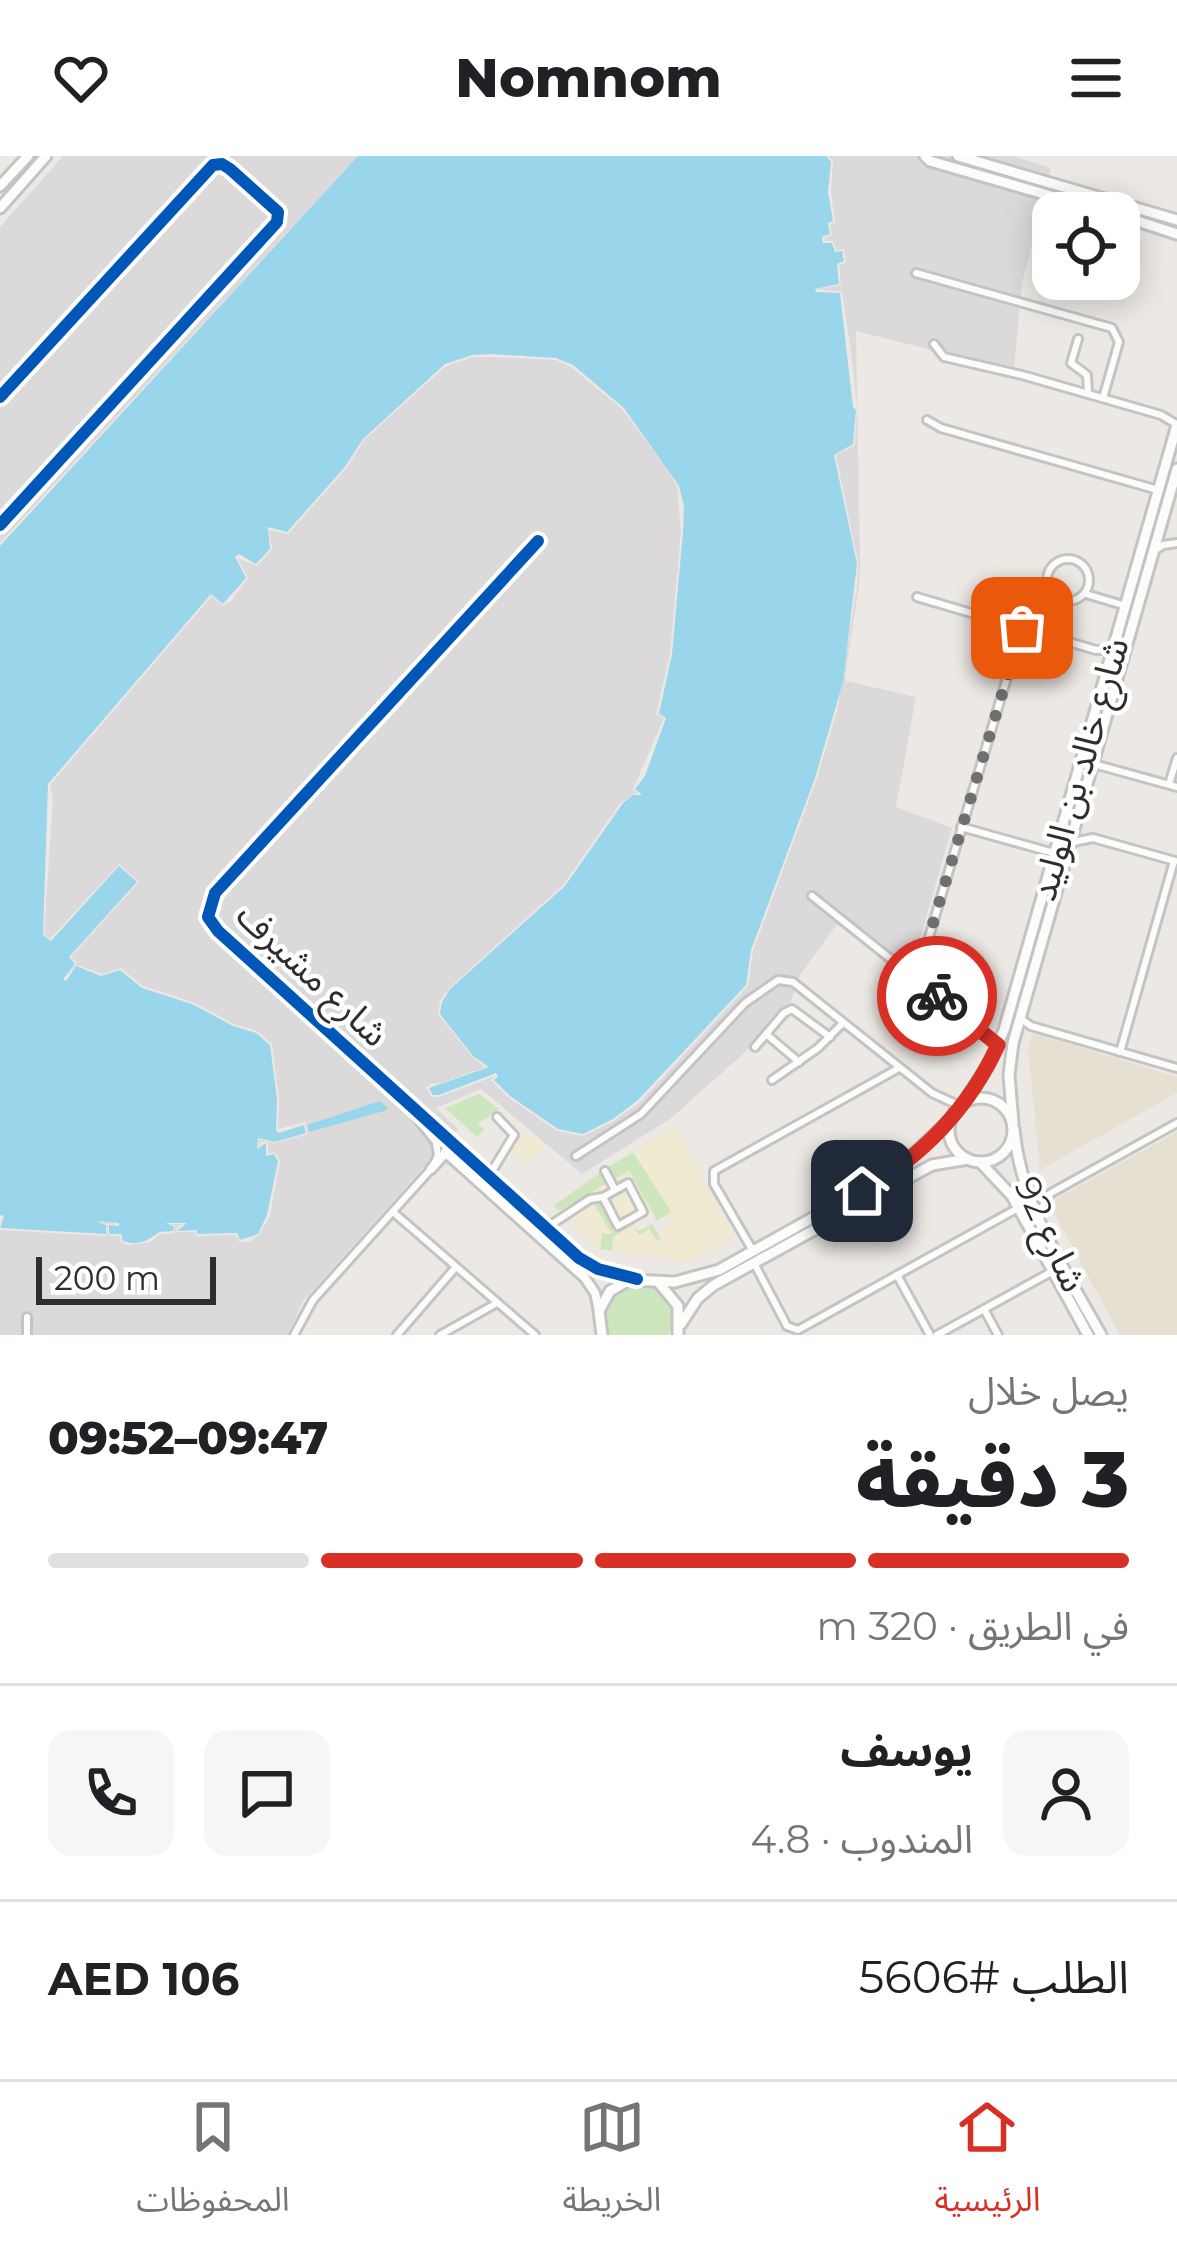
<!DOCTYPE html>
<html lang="ar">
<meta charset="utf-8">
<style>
:root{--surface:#fff;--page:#f6f6f6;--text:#202124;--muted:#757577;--line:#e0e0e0;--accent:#d93025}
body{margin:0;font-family:Montserrat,"Noto Sans Arabic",sans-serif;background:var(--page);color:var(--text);direction:rtl;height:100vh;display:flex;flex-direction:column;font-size:45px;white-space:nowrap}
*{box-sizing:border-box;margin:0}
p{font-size:39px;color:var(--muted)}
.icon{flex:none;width:66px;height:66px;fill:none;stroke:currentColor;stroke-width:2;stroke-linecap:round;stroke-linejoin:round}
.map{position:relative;height:1179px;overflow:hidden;direction:ltr}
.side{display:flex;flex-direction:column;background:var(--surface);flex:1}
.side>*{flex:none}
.buttons{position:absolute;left:1032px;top:36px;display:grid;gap:24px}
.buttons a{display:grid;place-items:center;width:108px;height:108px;border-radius:24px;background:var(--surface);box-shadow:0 6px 30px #0003;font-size:60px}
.scale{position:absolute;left:36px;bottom:30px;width:180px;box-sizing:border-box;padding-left:12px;border:6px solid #2e2e2e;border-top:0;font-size:33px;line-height:42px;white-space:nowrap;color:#2e2e2e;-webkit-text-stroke:9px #fff;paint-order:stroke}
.pin{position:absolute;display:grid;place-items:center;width:102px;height:102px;color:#fff;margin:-51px;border-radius:24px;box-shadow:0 6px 18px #0006}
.courier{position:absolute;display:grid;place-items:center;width:120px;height:120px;margin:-60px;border:9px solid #d93025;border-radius:50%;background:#fff;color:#222;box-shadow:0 3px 15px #0007}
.head em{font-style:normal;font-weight:800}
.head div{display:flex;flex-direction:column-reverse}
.head{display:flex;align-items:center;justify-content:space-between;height:204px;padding:0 48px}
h1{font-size:78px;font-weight:800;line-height:90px}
.bar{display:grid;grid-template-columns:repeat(4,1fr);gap:18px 12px;align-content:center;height:144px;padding:0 48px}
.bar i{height:15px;border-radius:9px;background:var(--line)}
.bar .active{background:var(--accent)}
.bar p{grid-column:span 4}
.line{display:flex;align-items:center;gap:30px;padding:0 48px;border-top:3px solid var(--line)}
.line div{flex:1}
.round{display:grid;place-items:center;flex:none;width:126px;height:126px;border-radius:24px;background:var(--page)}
header{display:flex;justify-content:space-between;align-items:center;height:156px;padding:0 48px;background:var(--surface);font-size:54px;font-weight:800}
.dock{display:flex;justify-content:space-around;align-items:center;height:168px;border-top:3px solid var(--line);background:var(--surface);font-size:33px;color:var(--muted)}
.dock a{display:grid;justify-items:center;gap:6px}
.dock .active{color:var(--accent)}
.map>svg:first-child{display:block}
</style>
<header><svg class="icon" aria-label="menu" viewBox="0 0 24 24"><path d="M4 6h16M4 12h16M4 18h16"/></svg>Nomnom<svg class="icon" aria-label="heart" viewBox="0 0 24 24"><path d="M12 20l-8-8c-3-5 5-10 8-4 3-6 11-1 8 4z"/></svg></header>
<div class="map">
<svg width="1177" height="1179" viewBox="0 0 1177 1179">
<rect width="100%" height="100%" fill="#ece8e4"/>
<g fill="#dcd9db">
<polygon points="63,0 358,0 0,387 0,71"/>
<polygon points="828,0 1013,0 1051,12 1022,127 1013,223 920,191 856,175 860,408 859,430 845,520 846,525 916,541 896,651 952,672 917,793 904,812 856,771 837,768 800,819 791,845 752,890 670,963 582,1018 481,933 436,952 458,973 304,1144 287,1179 0,1179 0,1074 106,1080 107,1068 97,1065 118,1067 108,1068 108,1079 120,1080 120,1085 128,1089 151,1086 160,1078 174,1077 175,1070 167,1068 185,1068 177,1070 176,1076 195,1076 196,1080 236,1079 239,1086 250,1086 259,1079 270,1060 280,1005 275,996 268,998 268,986 261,986 258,992 259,983 275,987 308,978 305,966 278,973 279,943 272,888 257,875 234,868 193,846 143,830 121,812 102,818 77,809 64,822 77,807 71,801 139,726 119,708 50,783 44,777 53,643 50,629 212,440 223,450 231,445 248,422 237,402 257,410 272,393 269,374 288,378 346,313 364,284 446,210 473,201 492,201 556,204 571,211 622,253 664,309 677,330 681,376 670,498 656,558 664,562 633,633 637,637 621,646 563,729 449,832 440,845 438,858 472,901 486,911 438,928 432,927 426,932 432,941 439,941 495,920 491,924 509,942 557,975 583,980 614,965 640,946 748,830 753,795 817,622 837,555 857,430 858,407 836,299 855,289 857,253 851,195 842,136 817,133 841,129 839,109 846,106 844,93 836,94 833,85 825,85 824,82 832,79 830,68 835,66 831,36 833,5"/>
</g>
<g fill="#e6e0d3">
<polygon points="1033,877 1177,921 1177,937 1040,1014 1028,892"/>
<polygon points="1177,976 1177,1179 1120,1179 1051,1051 1054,1044"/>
</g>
<g fill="#cee6be">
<polygon points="479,938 499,953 478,968 484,974 477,981 445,952"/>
<polygon points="633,996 672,1056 657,1065 629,1016 615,1023 608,1011"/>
<polygon points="604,1014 609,1026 560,1055 553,1050"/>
<polygon points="598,1041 639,1075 652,1068 661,1083 612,1095 600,1093 602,1078 610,1078 592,1044"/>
<path d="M631,1125C661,1130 682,1147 668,1179H607L602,1165L606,1142Z"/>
</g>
<g fill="#f0ead3" fill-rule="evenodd">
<path d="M674,971L732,1075L729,1084L689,1106L600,1093L552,1050L553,1045ZM633,996L671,1055L666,1060L671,1069L663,1074L665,1080L657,1085L649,1073L639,1079L633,1069L613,1081L612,1095L600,1093L602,1078H612L592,1045L599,1042L618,1076L654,1059L629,1015L615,1023L608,1011ZM603,1015L609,1026L560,1055L553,1050L554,1045Z"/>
<polygon points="527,975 546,990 526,1006 510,992"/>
</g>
<g fill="#99d6ec">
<path d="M358,0H826L831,6L828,36L833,65L828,67L830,78L822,81L823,87H832L835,96L842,95L844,105L837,108L839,128L815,133L816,136L840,137L853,251L856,254L853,288L834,299L857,408L843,526L815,622L751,794L746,829L638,944L613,963L583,978L558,973L510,940L494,924L498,921L496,917L439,939H433L429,932L489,911L473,900L440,858L442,846L450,833L565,730L623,647L633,639H642L635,633L645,620L666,562L659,558L672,498L683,376L684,350L679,330L624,252L573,209L556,202L492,198L472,199L445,208L363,283L344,312L287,376L268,371L270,393L256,408L239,398L235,401L246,422L223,448L211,438L48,628L43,779L51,785L119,710L137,726L69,801L75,808L63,823L66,825L76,810L101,820L120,814L142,832L192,848L233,870L256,877L270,889L277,943L276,974L279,977L304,969L306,977L275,986L258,982L257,993L266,987V1000L274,998L278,1005L267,1059L258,1078L240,1084L237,1077L197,1078V1074L177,1075L187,1067H166L174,1071L173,1075L159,1076C149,1085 135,1091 122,1084V1078H109V1069L119,1070V1067L96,1065L106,1069V1078L0,1072L4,1060L0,1059V390Z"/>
<polygon points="380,945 388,952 384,955 309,976 307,969"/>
</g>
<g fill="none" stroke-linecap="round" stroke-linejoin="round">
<defs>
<g id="minor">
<polyline points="916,117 1112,172 1119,186 1103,242"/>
<polyline points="1078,183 1071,207 1087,219 1088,238"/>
<polyline points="934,188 944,201 1022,219 1161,259 1176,268"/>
<polyline points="0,241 213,9 222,8 230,13 278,56 277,66 0,369"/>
<polyline points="927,264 941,272 1158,334"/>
<polyline points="1154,395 1163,389 1177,387"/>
<circle cx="1068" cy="424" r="21"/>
<polyline points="1086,438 1126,450"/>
<polyline points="917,441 1096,494 1113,493"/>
<polyline points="1094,608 1177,631"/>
<polyline points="1169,628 1177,602"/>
<polyline points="961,671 1054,697"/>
<polyline points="1073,686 1093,682 1175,705"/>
<polyline points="812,740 998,889"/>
<polyline points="916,824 1022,472"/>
<polyline points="1021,863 1031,870 1177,912"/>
<polyline points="766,878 799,906"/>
<polyline points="755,891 784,857 792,853 830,881"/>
<polyline points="1120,896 1174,705"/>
<polyline points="772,924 818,892 843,867"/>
<polyline points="402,943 438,989"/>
<polyline points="460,994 218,775 208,753 228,722 538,385"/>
<polyline points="576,1000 641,958 745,847 778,824 793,826 932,937 960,950"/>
<polyline points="605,1015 614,1032"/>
<polyline points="489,1020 514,979 497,961"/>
<polygon points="628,1027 643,1056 618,1070 603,1041"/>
<polyline points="393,1056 535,1179"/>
<polyline points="1037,1059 1051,1037 1177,967"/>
<polyline points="546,1072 590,1043 603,1041"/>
<polyline points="753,1095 714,1028 714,1015 899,912"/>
<polyline points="754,1107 787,1170 798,1174 1018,1052"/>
<polyline points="897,1119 930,1179"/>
<polyline points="984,1153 998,1179"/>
<polyline points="27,1179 27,1161"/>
<polyline points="294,1179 313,1144 431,1013 438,1000 436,987"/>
<polyline points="397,1179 455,1112"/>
<polyline points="440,1179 497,1147"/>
<polyline points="937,1179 1053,1115"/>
</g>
<g id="tertiary">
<polyline points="445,996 585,1122 595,1137 599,1155"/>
<polyline points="431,1013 449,993 460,994 579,1102 598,1113 636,1122"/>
</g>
<g id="secondary">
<polyline points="925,0 930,5 1110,57"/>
<polyline points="958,0 1177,64"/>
<polyline points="0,30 28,0"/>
<polyline points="0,52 46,0"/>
<polyline points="1119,59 1177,78"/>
<circle cx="981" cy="974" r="32"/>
<polyline points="962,949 989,908 1004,874 1177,269"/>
<polyline points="1013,967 1009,919 1013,887 1177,313"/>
<path d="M1014,973C1021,1050 1064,1112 1101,1179"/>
<polyline points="981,1007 1012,1040 1088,1179"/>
<polyline points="659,1127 678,1150 678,1179"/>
<polyline points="681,1168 698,1142 714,1129 932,1009 968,1003"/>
<polyline points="602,1179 599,1155 610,1135 629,1124 675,1126 719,1114 893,1017 950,964"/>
</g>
</defs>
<use href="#minor" stroke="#c5c4c5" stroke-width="12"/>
<use href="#tertiary" stroke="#c5c4c5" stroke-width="14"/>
<use href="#secondary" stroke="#c5c4c5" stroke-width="15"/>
<use href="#minor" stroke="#fcfcfb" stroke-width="6"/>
<use href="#tertiary" stroke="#fcfcfb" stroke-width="8"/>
<use href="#secondary" stroke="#fcfcfb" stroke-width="9"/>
<defs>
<g id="cycleway">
<polyline points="0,241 213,9 222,8 230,13 278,56 277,66 0,369"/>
<polyline points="538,385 215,737 208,761 218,775 579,1102 598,1113 637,1123"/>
</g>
</defs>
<use href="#cycleway" stroke="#fff" stroke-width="20"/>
<use href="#cycleway" stroke="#0057b8" stroke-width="12"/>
</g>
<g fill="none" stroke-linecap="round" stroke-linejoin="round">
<polyline stroke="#706f6e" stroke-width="12" stroke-dasharray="0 21.6" points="937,840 916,824 1022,472"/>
<path stroke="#d93025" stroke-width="15" d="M862,1035C921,1001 969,952 998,889L937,840"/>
</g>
<g text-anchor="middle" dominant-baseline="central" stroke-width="9" stroke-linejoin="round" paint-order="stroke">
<g font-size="36" fill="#2e2e2e" stroke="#fff">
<text transform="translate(1079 613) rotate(-74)">شارع خالد بن الوليد</text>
<text transform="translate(313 818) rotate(43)">شارع مشيرف</text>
<text transform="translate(1051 1078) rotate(65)">شارع 92</text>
</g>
</g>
</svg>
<div class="buttons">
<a><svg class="icon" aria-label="locate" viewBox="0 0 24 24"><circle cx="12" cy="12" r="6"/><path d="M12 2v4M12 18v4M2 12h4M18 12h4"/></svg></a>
</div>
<div class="scale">200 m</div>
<div class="pin" style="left:1022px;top:472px;background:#ea580c"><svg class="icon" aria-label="bag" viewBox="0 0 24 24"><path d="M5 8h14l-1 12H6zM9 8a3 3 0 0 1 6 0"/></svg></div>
<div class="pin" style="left:862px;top:1035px;background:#1f2937"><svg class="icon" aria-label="home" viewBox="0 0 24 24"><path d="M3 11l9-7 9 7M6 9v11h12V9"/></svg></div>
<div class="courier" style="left:937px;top:840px"><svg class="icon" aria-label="bike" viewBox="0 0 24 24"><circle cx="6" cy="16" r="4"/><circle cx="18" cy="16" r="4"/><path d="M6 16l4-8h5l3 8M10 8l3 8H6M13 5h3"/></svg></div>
</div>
<section class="side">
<div class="head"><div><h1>3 دقيقة</h1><p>يصل خلال</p></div><em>09:47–09:52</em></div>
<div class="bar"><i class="active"></i><i class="active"></i><i class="active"></i><i></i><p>في الطريق · 320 m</p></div>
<div class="line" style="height:216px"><a class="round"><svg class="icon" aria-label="person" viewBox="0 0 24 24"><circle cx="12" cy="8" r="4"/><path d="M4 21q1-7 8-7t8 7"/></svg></a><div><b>يوسف</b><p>المندوب · 4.8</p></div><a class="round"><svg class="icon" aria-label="chat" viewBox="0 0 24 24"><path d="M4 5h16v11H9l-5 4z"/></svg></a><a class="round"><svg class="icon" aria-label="phone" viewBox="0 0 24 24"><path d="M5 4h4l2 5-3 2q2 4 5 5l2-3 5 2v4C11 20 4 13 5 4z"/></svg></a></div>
<div class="line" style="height:156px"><div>الطلب #5606</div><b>AED 106</b></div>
</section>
<nav class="dock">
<a class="active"><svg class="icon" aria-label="home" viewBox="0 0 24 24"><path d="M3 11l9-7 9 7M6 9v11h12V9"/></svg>الرئيسية</a>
<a><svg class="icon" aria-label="map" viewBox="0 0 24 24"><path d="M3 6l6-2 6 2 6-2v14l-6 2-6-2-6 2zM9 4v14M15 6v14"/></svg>الخريطة</a>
<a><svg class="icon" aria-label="saved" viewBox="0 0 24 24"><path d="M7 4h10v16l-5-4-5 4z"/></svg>المحفوظات</a>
</nav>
